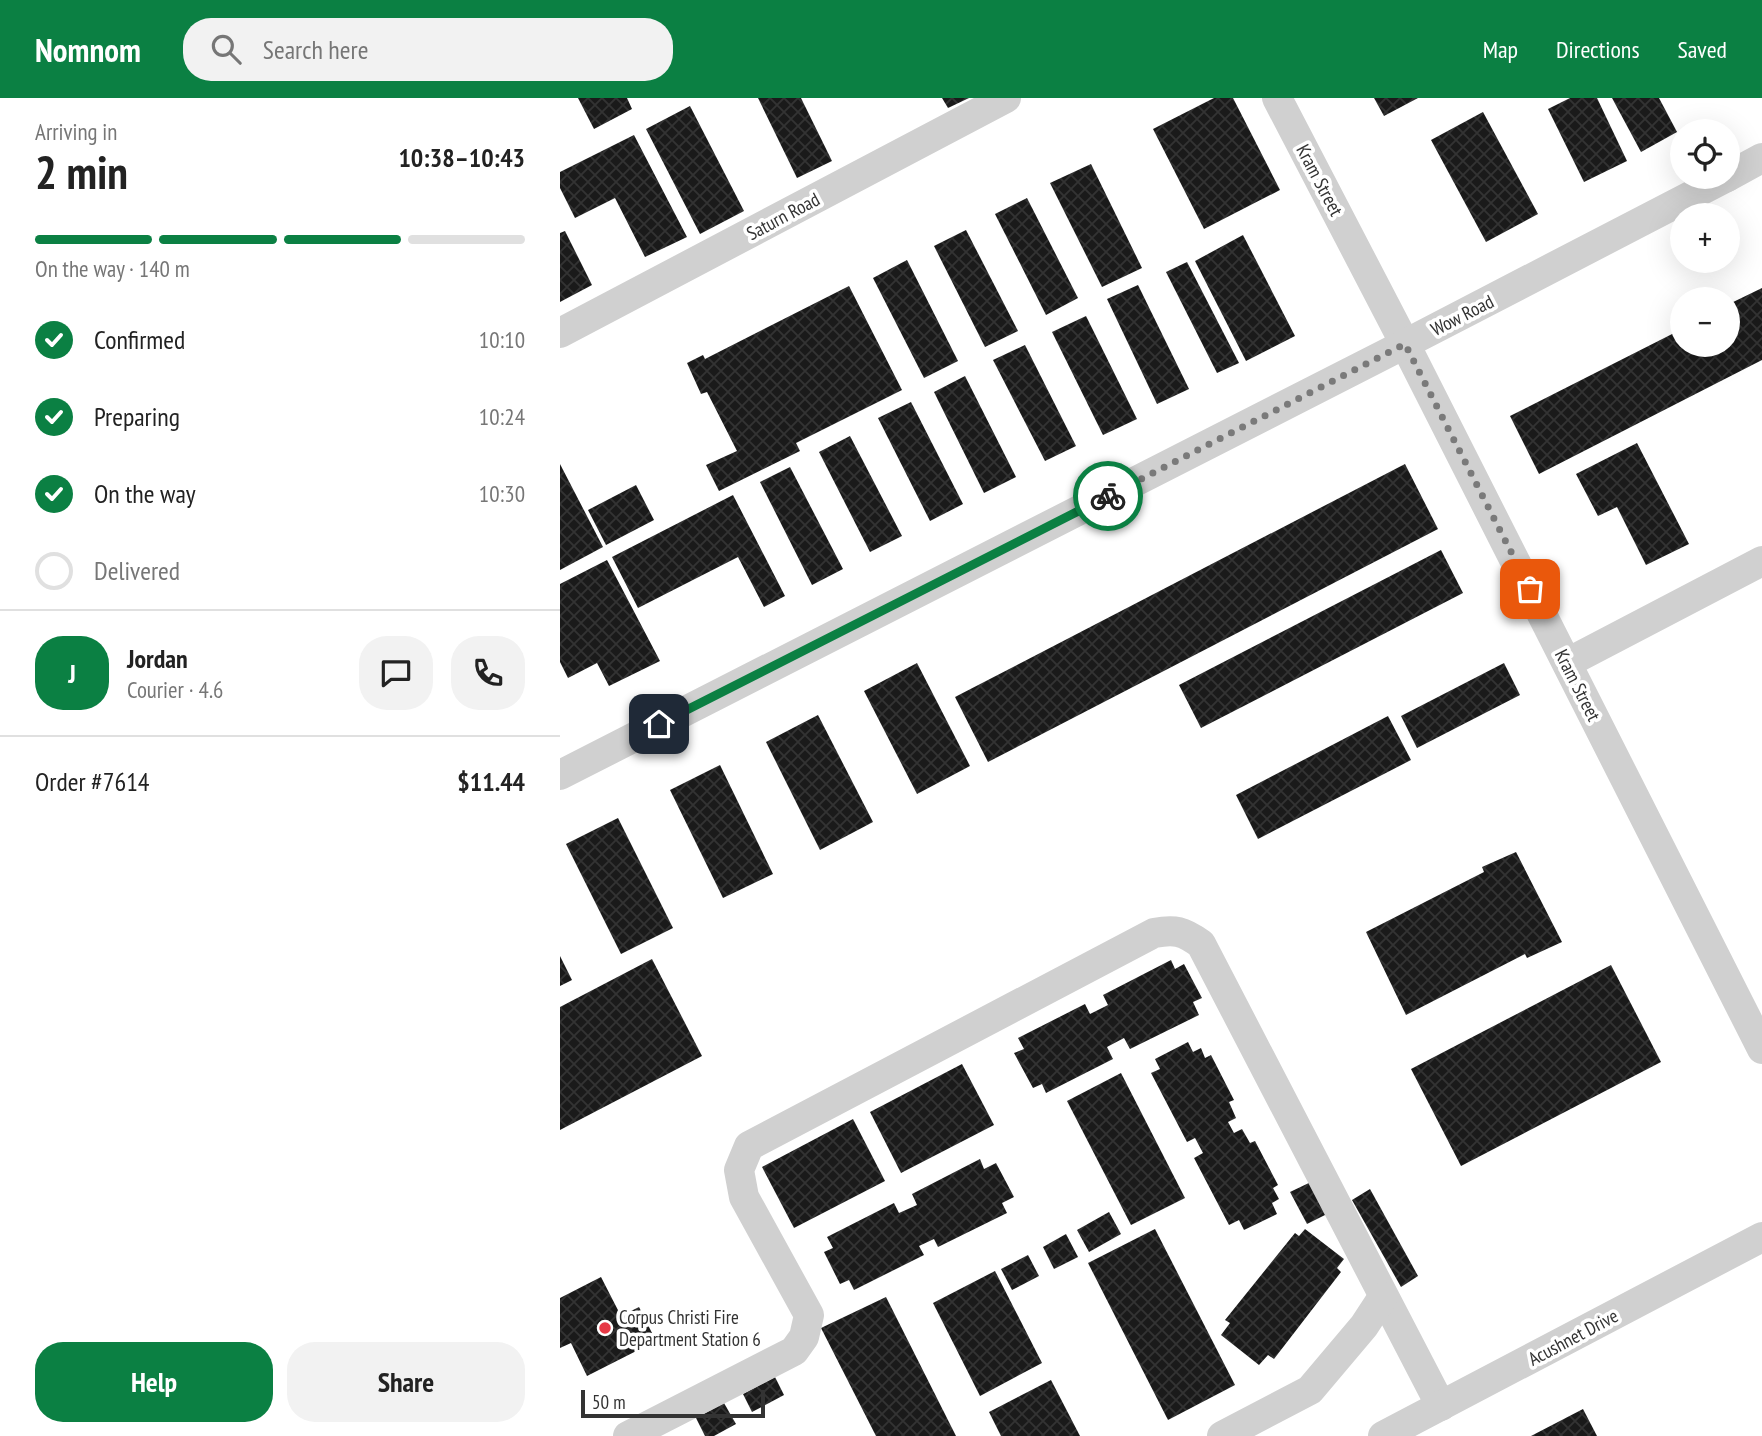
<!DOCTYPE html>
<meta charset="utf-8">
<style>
:root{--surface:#fff;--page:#f2f2f2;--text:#222;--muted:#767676;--line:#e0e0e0;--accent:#0b8043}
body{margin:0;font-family:"PT Sans Narrow",sans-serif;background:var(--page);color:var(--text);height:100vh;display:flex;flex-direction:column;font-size:26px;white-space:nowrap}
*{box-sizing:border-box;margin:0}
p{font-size:23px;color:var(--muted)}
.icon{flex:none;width:38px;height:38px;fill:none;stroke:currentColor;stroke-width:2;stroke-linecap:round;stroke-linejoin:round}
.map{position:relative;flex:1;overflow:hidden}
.side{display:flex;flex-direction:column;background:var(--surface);width:560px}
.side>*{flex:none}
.tools{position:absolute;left:1110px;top:21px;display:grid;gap:14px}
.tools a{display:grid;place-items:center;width:70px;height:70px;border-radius:50%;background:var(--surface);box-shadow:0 7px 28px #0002;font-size:35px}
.scale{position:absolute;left:21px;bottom:18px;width:184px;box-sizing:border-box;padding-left:7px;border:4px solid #333;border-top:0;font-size:19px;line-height:24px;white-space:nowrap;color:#333;-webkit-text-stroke:5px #fff;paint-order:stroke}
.pin{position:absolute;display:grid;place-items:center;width:60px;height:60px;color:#fff;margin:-30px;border-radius:14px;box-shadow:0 4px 10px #0006}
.courier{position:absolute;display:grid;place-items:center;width:70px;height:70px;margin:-35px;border:5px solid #0b8043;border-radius:50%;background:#fff;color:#222;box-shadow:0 2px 9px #0007}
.summary em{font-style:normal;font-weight:600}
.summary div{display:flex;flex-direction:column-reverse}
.summary{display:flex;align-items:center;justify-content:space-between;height:119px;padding:0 35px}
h1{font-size:46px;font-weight:600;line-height:52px}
.bar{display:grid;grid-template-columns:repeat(4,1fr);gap:10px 7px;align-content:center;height:84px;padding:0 35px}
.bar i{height:9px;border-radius:5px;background:var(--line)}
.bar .active{background:var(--accent)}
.bar p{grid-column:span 4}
.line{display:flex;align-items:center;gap:18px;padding:0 35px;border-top:2px solid var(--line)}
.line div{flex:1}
.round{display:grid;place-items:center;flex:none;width:74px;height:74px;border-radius:28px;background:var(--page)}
ol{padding:0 35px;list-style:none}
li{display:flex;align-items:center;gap:21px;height:77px}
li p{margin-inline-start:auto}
li .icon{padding:7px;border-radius:50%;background:var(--accent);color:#fff;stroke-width:4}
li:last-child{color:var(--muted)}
li i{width:38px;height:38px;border:4px solid var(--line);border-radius:50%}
.action{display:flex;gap:14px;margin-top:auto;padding:14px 35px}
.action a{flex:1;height:80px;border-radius:28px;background:var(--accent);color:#fff;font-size:28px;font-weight:600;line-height:80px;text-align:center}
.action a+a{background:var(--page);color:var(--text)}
header{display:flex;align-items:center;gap:42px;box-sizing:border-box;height:98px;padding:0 35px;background:var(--accent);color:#fff}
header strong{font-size:33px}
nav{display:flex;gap:38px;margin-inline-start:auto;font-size:24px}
.search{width:490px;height:63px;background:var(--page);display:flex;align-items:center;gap:18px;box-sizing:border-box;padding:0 24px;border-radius:28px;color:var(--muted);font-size:26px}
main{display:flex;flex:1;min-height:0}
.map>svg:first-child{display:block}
</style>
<header>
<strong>Nomnom</strong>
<div class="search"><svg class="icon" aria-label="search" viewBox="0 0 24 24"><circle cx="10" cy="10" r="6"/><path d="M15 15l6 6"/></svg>Search here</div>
<nav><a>Map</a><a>Directions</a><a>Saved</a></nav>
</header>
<main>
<section class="side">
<div class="summary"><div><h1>2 min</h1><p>Arriving in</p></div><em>10:38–10:43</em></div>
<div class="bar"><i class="active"></i><i class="active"></i><i class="active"></i><i></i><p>On the way · 140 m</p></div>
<ol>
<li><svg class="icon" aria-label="check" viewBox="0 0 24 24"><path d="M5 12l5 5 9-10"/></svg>Confirmed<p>10:10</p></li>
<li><svg class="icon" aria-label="check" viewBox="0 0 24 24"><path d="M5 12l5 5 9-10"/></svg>Preparing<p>10:24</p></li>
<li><svg class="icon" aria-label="check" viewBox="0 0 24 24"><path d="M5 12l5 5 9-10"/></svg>On the way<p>10:30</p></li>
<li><i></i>Delivered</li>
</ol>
<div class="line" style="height:126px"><b class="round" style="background:var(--accent);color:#fff">J</b><div><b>Jordan</b><p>Courier · 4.6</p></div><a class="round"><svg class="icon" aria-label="chat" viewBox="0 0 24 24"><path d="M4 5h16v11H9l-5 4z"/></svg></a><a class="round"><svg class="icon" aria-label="phone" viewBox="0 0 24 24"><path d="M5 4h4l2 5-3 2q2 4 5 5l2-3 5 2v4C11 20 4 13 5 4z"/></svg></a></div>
<div class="line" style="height:91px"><div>Order #7614</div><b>$11.44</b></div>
<div class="action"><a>Help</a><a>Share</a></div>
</section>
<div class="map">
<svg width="1202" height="1338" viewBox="0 0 1202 1338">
<defs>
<pattern id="building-cross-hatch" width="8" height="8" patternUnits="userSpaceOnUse" patternTransform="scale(1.75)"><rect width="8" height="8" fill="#1a1a1a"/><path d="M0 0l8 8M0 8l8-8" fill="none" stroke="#333"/></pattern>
</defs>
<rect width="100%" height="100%" fill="#fff"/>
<g fill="url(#building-cross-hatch)">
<polygon points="18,0 67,0 72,11 34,31"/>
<polygon points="198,0 241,0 272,63 237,80"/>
<polygon points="382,0 409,0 388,10"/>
<polygon points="654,0 673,0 720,92 644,131 593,31"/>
<polygon points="814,0 858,0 824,18"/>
<polygon points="1010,0 1037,0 1067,63 1024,84 988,11"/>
<polygon points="1052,0 1099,0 1117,34 1081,54"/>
<polygon points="130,8 184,113 140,136 86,31"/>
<polygon points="923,14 978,116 926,144 871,42"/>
<polygon points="74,37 127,139 85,159 55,100 15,120 0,90 0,74"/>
<polygon points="531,66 582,170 542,189 490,85"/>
<polygon points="467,100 518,200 486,217 435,116"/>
<polygon points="406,132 458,233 425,249 374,148"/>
<polygon points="5,133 32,187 0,204 0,135"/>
<polygon points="683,137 735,238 686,263 635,163"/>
<polygon points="347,162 398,263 364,280 313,180"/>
<polygon points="627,164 679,265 657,275 606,174"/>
<polygon points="578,187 629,291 597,306 547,201"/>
<polygon points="289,188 342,292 236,345 240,353 159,393 146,367 177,353 147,294 141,296 127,265 143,257 145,261"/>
<polygon points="1202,190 1202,262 979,376 950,318 1122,231 1122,247 1167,247 1167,207"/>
<polygon points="526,218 577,321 543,337 492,234"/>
<polygon points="465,247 516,348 485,363 433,262"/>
<polygon points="405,278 456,379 424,395 374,294"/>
<polygon points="351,304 403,406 370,423 318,320"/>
<polygon points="290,338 342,438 310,454 259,354"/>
<polygon points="1077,345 1129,446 1086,467 1057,409 1038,418 1016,376"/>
<polygon points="0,366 43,449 0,472"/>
<polygon points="845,366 878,431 428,664 395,599"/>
<polygon points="230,369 283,471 252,487 200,384"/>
<polygon points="76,387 94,422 46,447 28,412"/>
<polygon points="173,397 225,498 204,509 178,459 78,510 52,459"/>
<polygon points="881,452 903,495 641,630 619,587"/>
<polygon points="47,462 100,563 49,588 37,565 8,580 0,564 0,486"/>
<polygon points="357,565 410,668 357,696 304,593"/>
<polygon points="944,565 960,597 857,650 841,618"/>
<polygon points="258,617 313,724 260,752 206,644"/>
<polygon points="828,618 851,662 698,741 676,697"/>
<polygon points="160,667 213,776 163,800 110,692"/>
<polygon points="58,720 113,830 61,856 6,746"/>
<polygon points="956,754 1002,844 967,860 965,856 846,917 806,834 924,774 922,769"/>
<polygon points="0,858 12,882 0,888"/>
<polygon points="92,861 142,958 0,1032 0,909"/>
<polygon points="611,862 615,871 624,866 642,900 633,904 639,917 570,951 564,940 547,949 553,961 486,995 482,986 473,990 454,955 464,951 458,940 525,906 530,916 548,907 543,897"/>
<polygon points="1051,867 1101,964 901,1068 851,971"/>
<polygon points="628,944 633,954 641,950 645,960 651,957 674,1002 669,1004 676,1020 668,1024 674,1035 682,1031 690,1045 695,1043 718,1087 713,1090 719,1101 712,1105 717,1116 684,1132 679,1122 669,1127 634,1060 643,1055 635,1040 627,1044 591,975 600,971 595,961"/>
<polygon points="402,966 434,1027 341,1075 310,1014"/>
<polygon points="561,975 625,1100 571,1127 507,1003"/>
<polygon points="293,1021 325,1083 234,1130 202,1069"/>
<polygon points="420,1061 424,1071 436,1065 454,1099 442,1105 447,1115 378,1149 374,1141 359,1148 364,1157 294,1192 289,1182 280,1186 264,1154 273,1150 267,1139 334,1105 339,1115 357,1107 352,1096"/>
<polygon points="753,1083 769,1115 747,1126 730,1094"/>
<polygon points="810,1091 858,1178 841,1189 792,1102"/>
<polygon points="549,1114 561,1136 529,1154 517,1132"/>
<polygon points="595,1131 675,1287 608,1322 528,1165"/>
<polygon points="745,1131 784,1161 777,1170 781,1174 714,1261 708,1257 699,1267 661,1237 670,1225 665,1222 735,1135 739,1138"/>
<polygon points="506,1136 518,1159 494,1171 483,1149"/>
<polygon points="468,1157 479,1178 452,1192 441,1171"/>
<polygon points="435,1173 482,1265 420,1298 373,1205"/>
<polygon points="41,1179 61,1218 79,1209 96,1243 27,1278 11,1245 0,1250 0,1200"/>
<polygon points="326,1199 396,1338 316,1338 261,1230"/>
<polygon points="215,1279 224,1297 192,1314 183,1296"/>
<polygon points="491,1282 520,1338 441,1338 429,1314"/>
<polygon points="164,1305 176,1326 154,1338 145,1338 136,1320"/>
<polygon points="1023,1311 1037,1338 971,1338"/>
</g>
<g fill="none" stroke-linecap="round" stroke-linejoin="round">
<g stroke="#d0d0d0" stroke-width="30">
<polyline points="717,0 845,246 1202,951"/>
<polyline points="1167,79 1202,60"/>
<polyline points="0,235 446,0"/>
<polyline points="1007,565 1202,463"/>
<polyline points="0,677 845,246 1167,79"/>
<path d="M68,1338L234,1253L244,1239L249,1217L184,1099L179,1072L189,1048L594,835C615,831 623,833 641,846L881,1308"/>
<polyline points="662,1338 750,1292 804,1228 823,1199"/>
<polyline points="823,1338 1202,1139"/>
</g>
</g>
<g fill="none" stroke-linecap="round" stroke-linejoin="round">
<polyline stroke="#7a7a7a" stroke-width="7" stroke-dasharray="0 12.6" points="548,398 845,246 970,491"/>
<polyline stroke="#0b8043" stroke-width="9" points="99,626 548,398"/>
</g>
<circle fill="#e63946" stroke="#fff" stroke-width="2.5" cx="45" cy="1230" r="7"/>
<g text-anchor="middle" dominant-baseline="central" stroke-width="7" stroke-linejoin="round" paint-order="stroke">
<g font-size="19" fill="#333" stroke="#fff">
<text transform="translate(760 82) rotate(62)">Kram Street</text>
<text transform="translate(223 118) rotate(-28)">Saturn Road</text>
<text transform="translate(902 217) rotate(-27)">Wow Road</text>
<text transform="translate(1018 587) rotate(63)">Kram Street</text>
<text transform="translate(1013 1239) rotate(-28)">Acushnet Drive</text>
</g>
<g font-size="19" fill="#333" stroke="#fff" text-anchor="start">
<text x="59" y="1219">Corpus Christi Fire<tspan x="59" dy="22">Department Station 6</tspan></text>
</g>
</g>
</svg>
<div class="tools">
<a><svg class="icon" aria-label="locate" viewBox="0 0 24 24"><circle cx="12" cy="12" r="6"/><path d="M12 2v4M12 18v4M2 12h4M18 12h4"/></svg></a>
<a>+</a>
<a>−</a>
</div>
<div class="scale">50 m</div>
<div class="pin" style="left:970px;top:491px;background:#ea580c"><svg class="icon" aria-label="bag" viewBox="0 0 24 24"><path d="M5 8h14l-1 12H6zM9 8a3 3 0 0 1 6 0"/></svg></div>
<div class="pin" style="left:99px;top:626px;background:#1f2937"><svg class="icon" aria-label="home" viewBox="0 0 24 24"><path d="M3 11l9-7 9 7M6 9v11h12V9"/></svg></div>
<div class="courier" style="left:548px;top:398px"><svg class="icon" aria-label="bike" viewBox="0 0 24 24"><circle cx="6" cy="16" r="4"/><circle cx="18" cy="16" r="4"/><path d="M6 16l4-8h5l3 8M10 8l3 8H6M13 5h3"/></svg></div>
</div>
</main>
